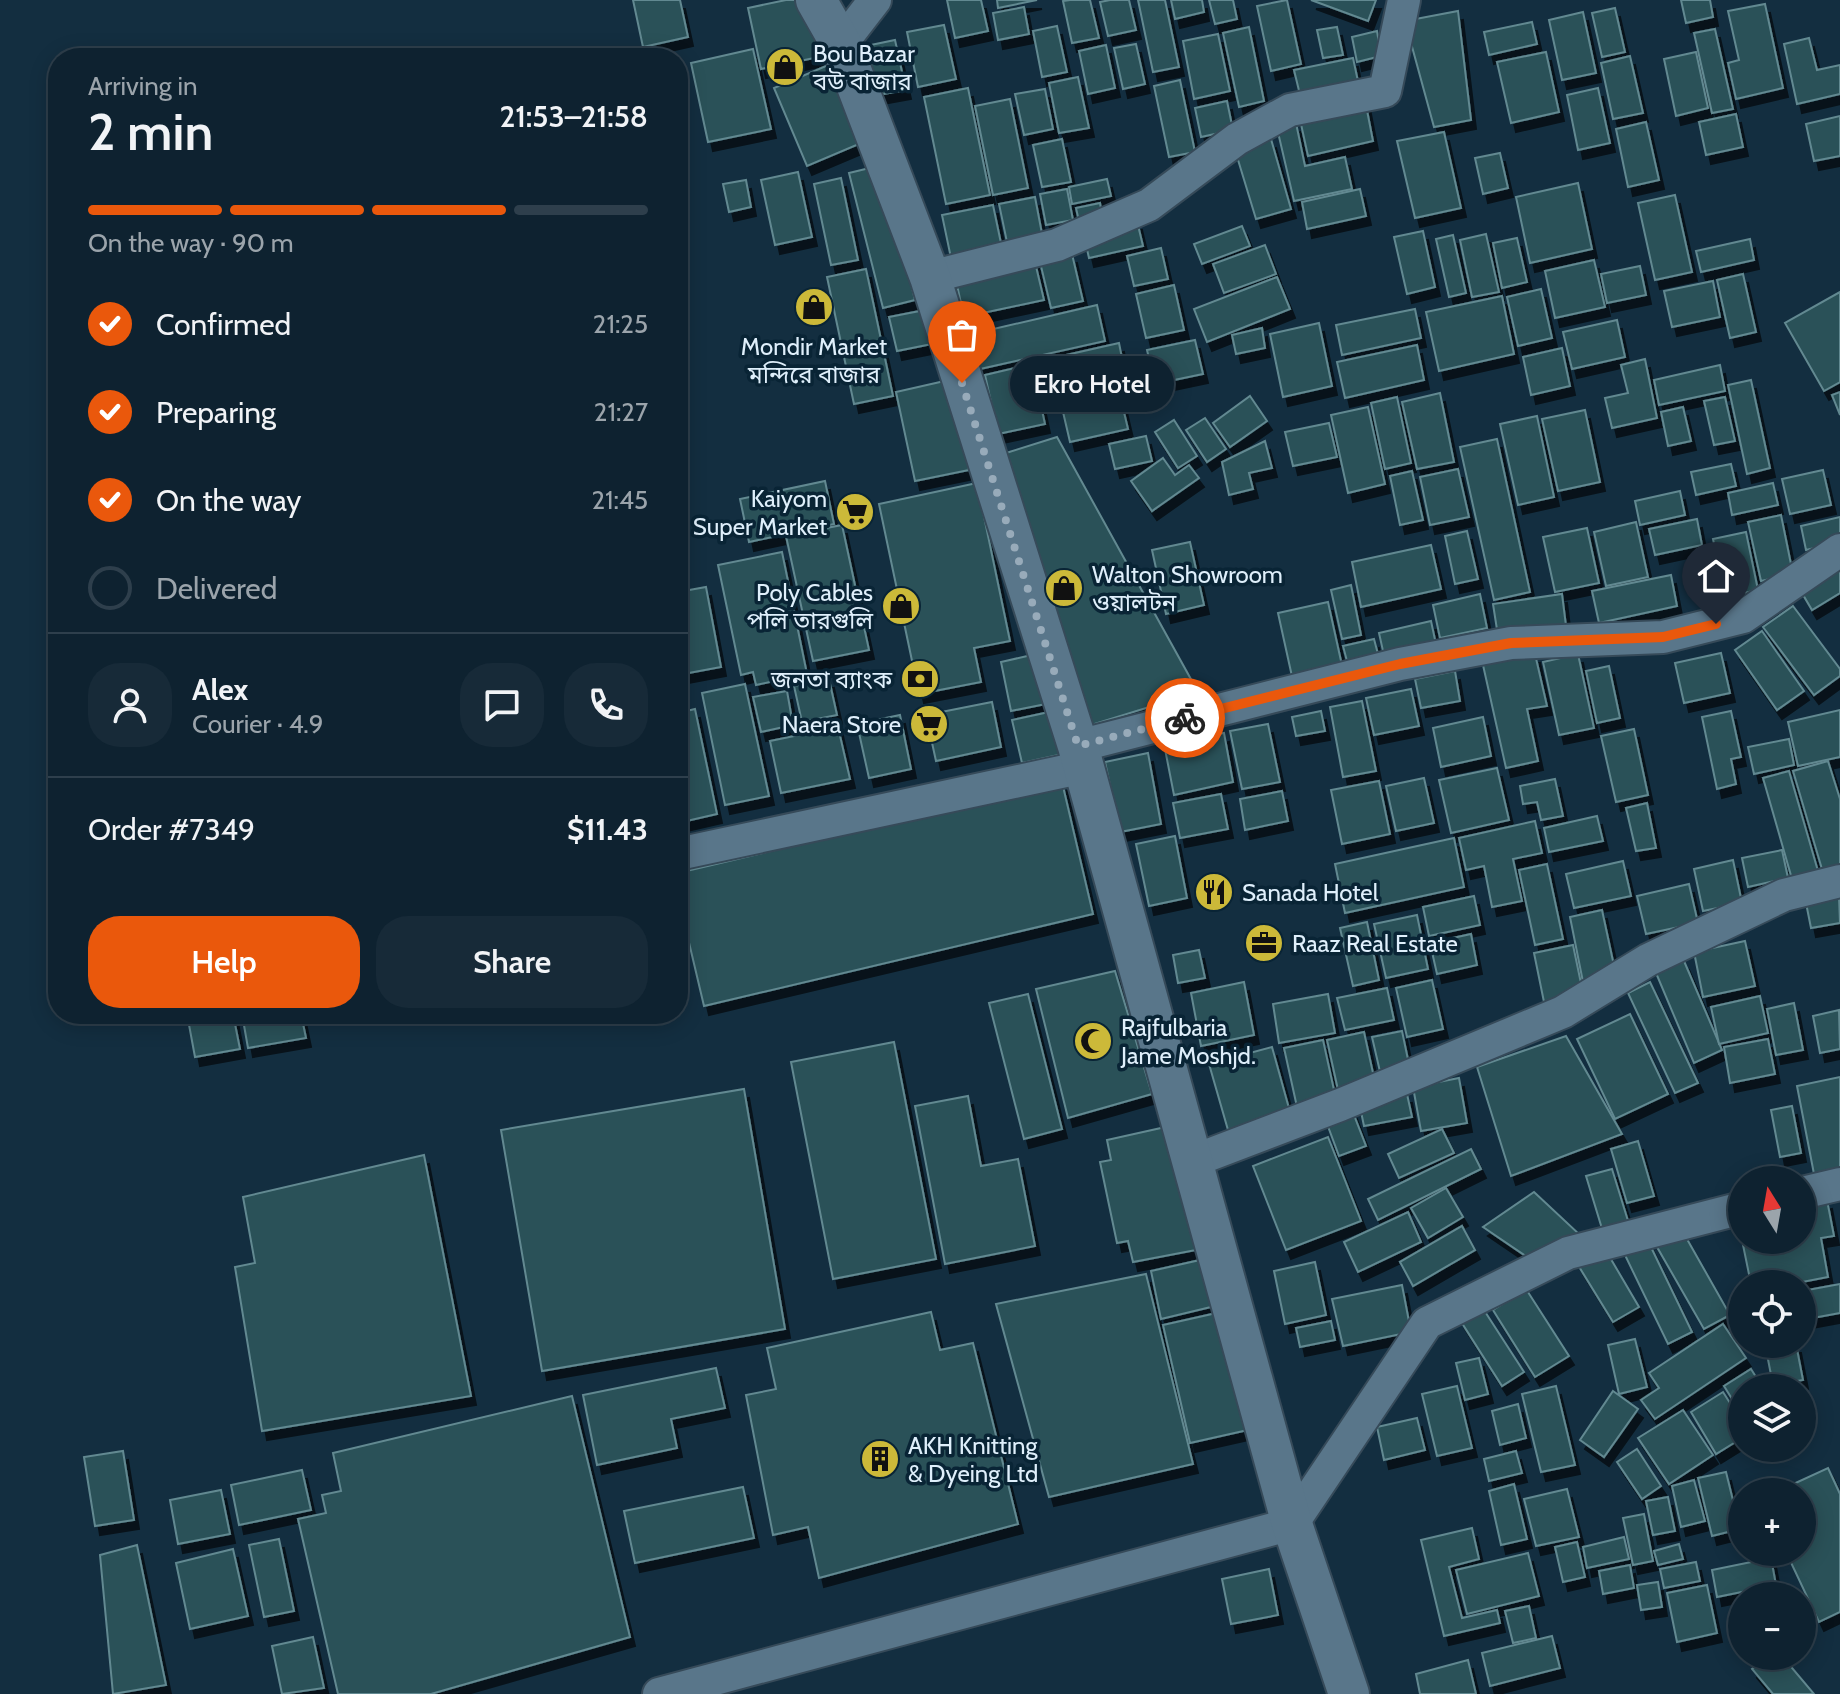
<!DOCTYPE html>
<meta charset="utf-8">
<style>
:root{--surface:#0e2230;--page:#172a38;--text:#f1f3f6;--muted:#9ba4ab;--line:#2e3f4c;--accent:#ea580c}
body{margin:0;font-family:Cabin,"Noto Sans Bengali",sans-serif;background:var(--page);color:var(--text);height:100vh;display:flex;flex-direction:column;font-size:30px;white-space:nowrap}
*{box-sizing:border-box;margin:0}
p{font-size:26px;color:var(--muted)}
.icon{flex:none;width:44px;height:44px;fill:none;stroke:currentColor;stroke-width:2;stroke-linecap:round;stroke-linejoin:round}
.map{position:relative;flex:1;overflow:hidden}
.side{position:absolute;left:48px;top:48px;width:640px;height:976px;display:flex;flex-direction:column;background:var(--surface);border-radius:32px;box-shadow:0 4px 20px #0003,0 0 0 2px var(--line)}
.side>*{flex:none}
.needle{width:52px;rotate:349deg}
.buttons{position:absolute;left:1728px;top:1166px;display:grid;gap:16px}
.buttons a{display:grid;place-items:center;width:88px;height:88px;border-radius:50%;background:var(--surface);box-shadow:0 4px 20px #0003,0 0 0 2px var(--line);font-size:40px}
.pin{position:absolute;display:grid;place-items:center;width:68px;height:68px;color:#fff;margin:-82px -34px;border-radius:50% 50% 50% 0;rotate:-45deg;box-shadow:0 0 8px #0007}
.pin .icon{rotate:45deg}
.courier{position:absolute;display:grid;place-items:center;width:80px;height:80px;margin:-40px;border:6px solid #ea580c;border-radius:50%;background:#fff;color:#222;box-shadow:0 2px 10px #0007}
.bubble{position:absolute;height:56px;border-radius:28px;background:var(--surface);box-shadow:0 4px 20px #0003,0 0 0 2px var(--line);font-size:26px;font-weight:600;line-height:56px;text-align:center}
.summary em{font-style:normal;font-weight:600}
.summary div{display:flex;flex-direction:column-reverse}
.summary{display:flex;align-items:center;justify-content:space-between;height:136px;padding:0 40px}
h1{font-size:52px;font-weight:600;line-height:60px}
.bar{display:grid;grid-template-columns:repeat(4,1fr);gap:12px 8px;align-content:center;height:96px;padding:0 40px}
.bar i{height:10px;border-radius:6px;background:var(--line)}
.bar .on{background:var(--accent)}
.bar p{grid-column:span 4}
.line{display:flex;align-items:center;gap:20px;padding:0 40px;border-top:2px solid var(--line)}
.line div{flex:1}
.round{display:grid;place-items:center;flex:none;width:84px;height:84px;border-radius:32px;background:var(--page)}
ol{padding:0 40px;list-style:none}
li{display:flex;align-items:center;gap:24px;height:88px}
li p{margin-inline-start:auto}
li .icon{padding:8px;border-radius:50%;background:var(--accent);color:#fff;stroke-width:4}
li:last-child{color:var(--muted)}
li i{width:44px;height:44px;border:4px solid var(--line);border-radius:50%}
.cta{display:flex;gap:16px;margin-top:auto;padding:16px 40px}
.cta a{flex:1;height:92px;border-radius:32px;background:var(--accent);color:#fff;font-size:32px;font-weight:600;line-height:92px;text-align:center}
.cta a+a{background:var(--page);color:var(--text)}
.map>svg:first-child{display:block}
</style>
<div class="map">
<svg width="1840" height="1694" viewBox="0 0 1840 1694">
<defs>
<filter id="shadow"><feDropShadow dx="5" dy="9" stdDeviation="0" flood-color="#0009"/></filter>
</defs>
<rect width="100%" height="100%" fill="#132e40"/>
<g fill="#2a5158" stroke="#628991" stroke-width="2" filter="url(#shadow)">
<polygon points="633,0 680,0 688,37 643,47"/>
<polygon points="786,0 806,0 819,57 761,69 748,8"/>
<polygon points="947,0 981,0 988,31 955,38"/>
<polygon points="997,0 1037,0 998,8"/>
<polygon points="1070,0 1090,0 1099,38 1072,43 1063,1"/>
<polygon points="1110,0 1129,0 1136,30 1108,36 1100,2"/>
<polygon points="1138,0 1165,0 1179,67 1153,72"/>
<polygon points="1171,0 1202,0 1204,12 1175,19"/>
<polygon points="1209,0 1233,0 1237,19 1215,24"/>
<polygon points="1287,0 1301,64 1271,71 1257,6"/>
<polygon points="1311,0 1376,0 1368,21"/>
<polygon points="1681,0 1710,0 1713,17 1686,23"/>
<polygon points="1765,4 1783,88 1736,99 1728,63 1739,60 1728,11"/>
<polygon points="1024,7 1029,34 998,40 993,13"/>
<polygon points="1615,8 1625,52 1602,57 1592,13"/>
<polygon points="1458,11 1471,120 1434,127 1405,21"/>
<polygon points="1583,12 1596,73 1562,80 1549,20"/>
<polygon points="1532,22 1537,44 1489,55 1484,32"/>
<polygon points="944,25 956,79 918,87 907,32"/>
<polygon points="1057,26 1067,72 1042,77 1033,31"/>
<polygon points="1249,27 1264,101 1239,107 1223,33"/>
<polygon points="1337,27 1343,55 1323,58 1317,30"/>
<polygon points="1715,29 1733,109 1712,113 1694,33"/>
<polygon points="1377,31 1381,56 1357,62 1352,37"/>
<polygon points="1218,34 1230,91 1194,99 1183,41"/>
<polygon points="1809,38 1817,70 1840,65 1840,94 1797,104 1784,44"/>
<polygon points="895,40 906,90 872,96 861,47"/>
<polygon points="1136,44 1145,84 1123,89 1114,48"/>
<polygon points="1106,45 1115,88 1088,94 1079,51"/>
<polygon points="753,49 771,129 708,142 691,63"/>
<polygon points="1546,52 1559,112 1511,123 1497,62"/>
<polygon points="1696,52 1708,108 1676,116 1664,59"/>
<polygon points="1630,56 1643,113 1613,119 1601,63"/>
<polygon points="1353,58 1359,86 1301,99 1294,70"/>
<polygon points="833,63 866,141 807,166 774,88"/>
<polygon points="1078,77 1089,128 1059,133 1049,83"/>
<polygon points="1180,80 1195,152 1169,157 1154,86"/>
<polygon points="968,88 990,195 946,204 924,97"/>
<polygon points="1598,88 1610,143 1578,150 1567,95"/>
<polygon points="1045,89 1053,129 1024,135 1015,94"/>
<polygon points="1010,99 1028,188 993,195 975,106"/>
<polygon points="1365,100 1373,141 1308,156 1299,115"/>
<polygon points="1227,101 1233,130 1201,137 1195,108"/>
<polygon points="1736,114 1743,147 1706,155 1699,122"/>
<polygon points="1840,116 1840,156 1814,161 1806,124"/>
<polygon points="1646,122 1659,180 1628,187 1616,129"/>
<polygon points="1296,123 1305,166 1345,157 1352,189 1294,201 1277,128"/>
<polygon points="1444,132 1461,208 1415,218 1397,141"/>
<polygon points="1062,139 1071,182 1042,187 1033,145"/>
<polygon points="1271,139 1291,209 1256,219 1235,150"/>
<polygon points="1500,153 1508,188 1483,194 1475,158"/>
<polygon points="882,165 915,300 883,308 849,173"/>
<polygon points="798,172 812,237 775,245 761,180"/>
<polygon points="841,178 858,260 831,265 814,184"/>
<polygon points="1107,179 1111,196 1072,204 1069,187"/>
<polygon points="746,180 751,207 729,212 723,184"/>
<polygon points="1578,183 1592,249 1530,263 1516,197"/>
<polygon points="1067,189 1073,220 1046,225 1040,194"/>
<polygon points="1360,189 1366,216 1307,229 1302,202"/>
<polygon points="1675,195 1692,272 1655,280 1638,203"/>
<polygon points="1035,197 1043,239 1008,247 999,204"/>
<polygon points="1100,203 1103,221 1080,226 1076,208"/>
<polygon points="993,205 1002,248 951,258 942,215"/>
<polygon points="1137,221 1143,246 1089,258 1083,232"/>
<polygon points="1242,226 1250,246 1202,264 1194,244"/>
<polygon points="1423,231 1435,287 1407,294 1394,237"/>
<polygon points="1486,234 1499,292 1472,297 1460,240"/>
<polygon points="1453,235 1466,293 1449,297 1436,239"/>
<polygon points="1517,238 1527,282 1502,288 1493,243"/>
<polygon points="1750,239 1754,260 1701,272 1696,251"/>
<polygon points="1265,245 1276,274 1224,293 1213,264"/>
<polygon points="1161,248 1168,279 1134,286 1127,256"/>
<polygon points="1072,254 1083,301 1051,308 1040,262"/>
<polygon points="1034,258 1044,300 964,317 955,276"/>
<polygon points="1594,260 1605,307 1555,318 1545,271"/>
<polygon points="1640,266 1646,295 1607,303 1601,274"/>
<polygon points="866,269 893,396 854,404 827,277"/>
<polygon points="1743,274 1756,332 1730,338 1717,280"/>
<polygon points="1277,277 1290,309 1207,342 1194,309"/>
<polygon points="1713,281 1720,317 1672,327 1664,291"/>
<polygon points="1174,285 1184,330 1146,338 1136,294"/>
<polygon points="1541,289 1552,338 1518,346 1507,297"/>
<polygon points="1840,292 1840,382 1824,391 1785,323"/>
<polygon points="1502,296 1514,354 1439,371 1426,312"/>
<polygon points="1097,305 1105,341 980,369 972,334"/>
<polygon points="930,309 937,343 897,351 889,317"/>
<polygon points="1415,309 1421,338 1342,355 1336,325"/>
<polygon points="1617,320 1625,357 1572,369 1563,332"/>
<polygon points="1319,323 1332,386 1283,397 1270,334"/>
<polygon points="1262,328 1265,348 1236,354 1232,335"/>
<polygon points="1195,340 1203,374 1155,384 1147,350"/>
<polygon points="1119,343 1126,378 1051,395 1044,360"/>
<polygon points="1417,345 1424,380 1345,398 1337,362"/>
<polygon points="1562,348 1570,386 1531,395 1523,357"/>
<polygon points="1645,359 1657,418 1612,428 1605,398 1628,393 1621,365"/>
<polygon points="1032,364 1045,424 998,434 985,375"/>
<polygon points="1720,365 1725,391 1659,405 1654,380"/>
<polygon points="949,380 969,470 915,481 896,392"/>
<polygon points="1751,380 1770,468 1747,474 1728,385"/>
<polygon points="1118,387 1128,429 1070,442 1060,399"/>
<polygon points="1840,392 1840,415 1832,395"/>
<polygon points="1440,393 1454,462 1417,469 1402,402"/>
<polygon points="1250,396 1267,421 1230,447 1213,423"/>
<polygon points="1397,397 1411,463 1385,469 1371,403"/>
<polygon points="1725,397 1735,441 1714,445 1704,401"/>
<polygon points="1368,407 1385,484 1348,493 1331,415"/>
<polygon points="1683,407 1691,441 1668,446 1661,412"/>
<polygon points="1585,410 1600,482 1558,491 1542,419"/>
<polygon points="1537,416 1554,497 1518,505 1500,424"/>
<polygon points="1205,418 1226,449 1207,462 1186,430"/>
<polygon points="1174,420 1197,456 1178,468 1155,432"/>
<polygon points="1329,423 1337,457 1293,466 1285,432"/>
<polygon points="1146,436 1152,461 1115,469 1109,444"/>
<polygon points="1057,437 1198,692 1088,726 1003,454"/>
<polygon points="1497,439 1530,592 1494,600 1460,447"/>
<polygon points="1265,441 1272,468 1249,473 1253,489 1229,495 1222,462"/>
<polygon points="1163,458 1175,475 1189,465 1199,478 1152,511 1131,481"/>
<polygon points="1731,464 1736,486 1696,495 1691,472"/>
<polygon points="1458,469 1469,517 1430,525 1420,477"/>
<polygon points="1823,470 1831,505 1790,514 1782,479"/>
<polygon points="1412,471 1423,520 1400,525 1390,476"/>
<polygon points="825,481 834,524 749,542 740,499"/>
<polygon points="977,483 1010,641 974,648 981,682 919,694 879,504"/>
<polygon points="1773,483 1778,505 1732,515 1728,493"/>
<polygon points="1680,491 1685,515 1640,525 1635,501"/>
<polygon points="1781,515 1793,574 1761,581 1748,522"/>
<polygon points="1840,517 1840,542 1806,550 1801,526"/>
<polygon points="1697,519 1702,545 1655,555 1649,529"/>
<polygon points="1636,522 1648,577 1606,586 1594,532"/>
<polygon points="842,525 869,650 813,661 786,536"/>
<polygon points="1587,528 1599,583 1555,592 1543,537"/>
<polygon points="1467,531 1478,579 1455,584 1445,536"/>
<polygon points="1746,532 1758,590 1725,597 1713,539"/>
<polygon points="1190,542 1204,605 1166,614 1152,550"/>
<polygon points="1431,545 1441,589 1361,607 1352,562"/>
<polygon points="782,552 807,674 756,685 753,672 741,675 718,565"/>
<polygon points="1840,564 1840,593 1812,610 1799,588"/>
<polygon points="1671,575 1677,606 1599,623 1592,591"/>
<polygon points="1351,585 1361,635 1342,639 1331,590"/>
<polygon points="706,587 721,667 678,675 678,592"/>
<polygon points="1480,594 1487,628 1440,638 1433,605"/>
<polygon points="1562,594 1566,626 1498,636 1493,604"/>
<polygon points="1328,602 1343,670 1293,681 1278,613"/>
<polygon points="1793,606 1840,669 1840,676 1814,695 1763,627"/>
<polygon points="1431,621 1437,649 1385,660 1379,633"/>
<polygon points="1762,631 1804,691 1777,710 1735,650"/>
<polygon points="1374,639 1379,658 1348,665 1343,646"/>
<polygon points="1721,653 1730,693 1684,703 1675,663"/>
<polygon points="1036,654 1046,704 1011,711 1001,662"/>
<polygon points="1535,654 1547,706 1527,709 1538,761 1506,768 1483,665"/>
<polygon points="1578,654 1594,728 1559,735 1543,662"/>
<polygon points="1609,666 1620,718 1597,723 1586,671"/>
<polygon points="1455,671 1460,701 1421,708 1415,679"/>
<polygon points="829,679 837,715 802,722 794,686"/>
<polygon points="745,684 769,796 725,805 702,693"/>
<polygon points="1411,689 1419,726 1374,735 1366,698"/>
<polygon points="787,691 793,725 761,732 753,697"/>
<polygon points="1362,701 1376,771 1343,777 1330,707"/>
<polygon points="992,702 1001,747 936,761 926,715"/>
<polygon points="695,709 717,814 678,823 678,713"/>
<polygon points="1063,709 1072,752 1022,763 1012,720"/>
<polygon points="1840,710 1840,757 1798,766 1788,722"/>
<polygon points="1321,711 1325,731 1296,736 1292,717"/>
<polygon points="1731,711 1741,757 1731,759 1736,784 1717,789 1702,717"/>
<polygon points="900,715 911,769 869,778 857,724"/>
<polygon points="1483,717 1491,756 1441,767 1433,728"/>
<polygon points="1268,724 1280,782 1242,789 1230,731"/>
<polygon points="838,727 850,779 781,793 770,741"/>
<polygon points="1634,729 1648,795 1616,802 1601,736"/>
<polygon points="1224,733 1233,782 1174,795 1164,744"/>
<polygon points="1789,739 1794,765 1754,774 1748,747"/>
<polygon points="1148,753 1161,824 1120,832 1105,762"/>
<polygon points="1828,761 1840,799 1840,871 1824,876 1793,771"/>
<polygon points="1497,768 1509,820 1451,833 1439,780"/>
<polygon points="1789,771 1818,871 1792,879 1763,778"/>
<polygon points="1424,778 1434,823 1396,831 1386,786"/>
<polygon points="1555,779 1563,816 1541,820 1537,802 1523,804 1520,786"/>
<polygon points="1379,781 1390,834 1342,844 1331,790"/>
<polygon points="1062,782 1093,914 704,1006 678,896 678,873"/>
<polygon points="1282,791 1288,821 1245,830 1240,799"/>
<polygon points="1221,794 1228,829 1180,838 1173,803"/>
<polygon points="1647,803 1656,848 1636,851 1626,808"/>
<polygon points="1597,816 1603,841 1549,852 1544,828"/>
<polygon points="1535,821 1542,853 1513,859 1522,901 1492,907 1484,866 1466,870 1459,838"/>
<polygon points="1175,836 1187,898 1149,906 1136,844"/>
<polygon points="1454,838 1464,887 1345,913 1335,864"/>
<polygon points="1782,850 1788,878 1748,887 1742,858"/>
<polygon points="1733,860 1742,903 1703,911 1694,869"/>
<polygon points="1623,861 1631,896 1574,908 1566,874"/>
<polygon points="1547,864 1563,939 1535,945 1519,870"/>
<polygon points="1689,884 1698,923 1646,934 1637,896"/>
<polygon points="1474,896 1480,925 1429,936 1423,907"/>
<polygon points="1839,896 1840,923 1811,928 1806,903"/>
<polygon points="1602,910 1616,975 1583,982 1570,917"/>
<polygon points="1417,915 1428,969 1386,978 1374,924"/>
<polygon points="1367,922 1379,980 1353,986 1340,928"/>
<polygon points="1471,934 1477,965 1437,974 1430,943"/>
<polygon points="1745,941 1755,986 1703,997 1694,952"/>
<polygon points="1573,945 1583,993 1544,1002 1534,953"/>
<polygon points="1199,950 1205,978 1178,983 1173,955"/>
<polygon points="1684,961 1722,1050 1694,1063 1656,973"/>
<polygon points="1115,971 1152,1094 1068,1118 1036,989"/>
<polygon points="1432,980 1443,1029 1407,1037 1396,988"/>
<polygon points="1244,982 1254,1035 1201,1046 1191,993"/>
<polygon points="1650,982 1698,1083 1675,1093 1628,993"/>
<polygon points="1387,988 1394,1020 1345,1030 1337,998"/>
<polygon points="1028,994 1062,1129 1024,1139 989,1003"/>
<polygon points="1328,994 1335,1033 1279,1043 1273,1004"/>
<polygon points="1760,996 1768,1033 1719,1044 1711,1007"/>
<polygon points="1794,1003 1803,1050 1776,1055 1767,1009"/>
<polygon points="1839,1010 1840,1049 1820,1053 1813,1016"/>
<polygon points="187,1014 233,1014 240,1049 195,1057"/>
<polygon points="242,1014 301,1014 306,1038 248,1048"/>
<polygon points="1630,1014 1668,1094 1615,1119 1577,1039"/>
<polygon points="1402,1031 1410,1069 1381,1076 1372,1037"/>
<polygon points="1364,1032 1375,1082 1338,1090 1327,1040"/>
<polygon points="1566,1036 1622,1134 1511,1176 1477,1067"/>
<polygon points="1768,1039 1775,1074 1730,1083 1724,1047"/>
<polygon points="1323,1040 1336,1099 1297,1107 1284,1048"/>
<polygon points="894,1042 936,1259 833,1279 791,1062"/>
<polygon points="1272,1047 1290,1112 1228,1130 1209,1064"/>
<polygon points="1840,1077 1840,1169 1814,1174 1797,1086"/>
<polygon points="1459,1078 1467,1123 1421,1131 1413,1087"/>
<polygon points="744,1089 785,1329 542,1371 501,1130"/>
<polygon points="1407,1094 1412,1117 1364,1126 1359,1102"/>
<polygon points="968,1096 981,1166 1018,1159 1035,1246 945,1264 915,1106"/>
<polygon points="1792,1106 1801,1153 1780,1157 1771,1110"/>
<polygon points="1352,1110 1366,1146 1339,1156 1326,1121"/>
<polygon points="1170,1126 1196,1250 1133,1262 1128,1241 1117,1243 1100,1162 1111,1160 1107,1140"/>
<polygon points="1442,1129 1454,1153 1399,1178 1388,1154"/>
<polygon points="1328,1137 1361,1221 1286,1250 1253,1166"/>
<polygon points="1638,1141 1654,1196 1627,1203 1611,1149"/>
<polygon points="1471,1149 1481,1169 1378,1220 1368,1199"/>
<polygon points="424,1155 471,1396 262,1431 235,1267 255,1263 243,1197"/>
<polygon points="1612,1169 1629,1224 1603,1232 1586,1176"/>
<polygon points="1446,1188 1463,1217 1428,1238 1411,1208"/>
<polygon points="1534,1192 1579,1234 1536,1263 1483,1227"/>
<polygon points="1827,1200 1834,1236 1821,1238 1828,1277 1792,1284 1751,1284 1742,1240 1802,1240 1802,1205"/>
<polygon points="1408,1212 1421,1242 1358,1272 1344,1242"/>
<polygon points="1679,1225 1730,1315 1704,1329 1653,1240"/>
<polygon points="1462,1226 1475,1250 1413,1286 1400,1262"/>
<polygon points="1648,1241 1692,1332 1668,1344 1624,1253"/>
<polygon points="1605,1249 1639,1307 1613,1322 1578,1265"/>
<polygon points="1200,1260 1211,1307 1161,1319 1151,1271"/>
<polygon points="1315,1262 1326,1315 1285,1324 1274,1271"/>
<polygon points="1146,1274 1193,1464 1049,1497 996,1304"/>
<polygon points="1840,1284 1840,1313 1802,1320 1802,1291"/>
<polygon points="1402,1285 1411,1332 1343,1346 1332,1299"/>
<polygon points="1526,1289 1569,1356 1535,1377 1493,1310"/>
<polygon points="1482,1307 1524,1372 1502,1386 1460,1320"/>
<polygon points="931,1312 940,1350 973,1343 1018,1524 819,1578 808,1527 773,1535 746,1395 776,1389 767,1348"/>
<polygon points="1221,1312 1248,1430 1190,1443 1163,1325"/>
<polygon points="1331,1321 1335,1340 1300,1347 1296,1328"/>
<polygon points="1723,1324 1746,1358 1655,1419 1641,1400 1659,1388 1649,1373"/>
<polygon points="1635,1339 1647,1387 1619,1394 1608,1345"/>
<polygon points="1765,1344 1796,1344 1803,1380 1773,1385"/>
<polygon points="1479,1358 1488,1394 1465,1400 1456,1363"/>
<polygon points="716,1368 725,1408 671,1419 677,1448 597,1465 583,1395"/>
<polygon points="1751,1369 1763,1388 1742,1388 1742,1415 1724,1386"/>
<polygon points="1457,1386 1472,1448 1437,1456 1422,1394"/>
<polygon points="1556,1386 1575,1465 1541,1472 1522,1394"/>
<polygon points="1613,1391 1638,1409 1604,1457 1580,1440"/>
<polygon points="1723,1392 1742,1422 1742,1438 1716,1454 1691,1412"/>
<polygon points="572,1396 630,1637 431,1694 338,1694 298,1519 326,1513 322,1495 341,1491 333,1453"/>
<polygon points="1518,1404 1526,1438 1500,1445 1492,1411"/>
<polygon points="1683,1410 1713,1455 1669,1484 1638,1438"/>
<polygon points="1417,1418 1425,1450 1384,1460 1377,1427"/>
<polygon points="1637,1449 1661,1486 1642,1499 1617,1462"/>
<polygon points="123,1451 134,1520 95,1526 84,1457"/>
<polygon points="1516,1451 1522,1473 1489,1481 1484,1459"/>
<polygon points="1828,1468 1840,1494 1840,1612 1819,1622 1786,1552 1802,1552 1802,1492 1776,1492"/>
<polygon points="302,1470 311,1510 239,1525 231,1485"/>
<polygon points="1726,1472 1740,1529 1712,1536 1698,1478"/>
<polygon points="1694,1480 1705,1521 1681,1527 1672,1486"/>
<polygon points="1514,1484 1527,1539 1501,1545 1489,1491"/>
<polygon points="743,1487 754,1538 635,1563 624,1511"/>
<polygon points="1567,1489 1579,1537 1536,1546 1524,1499"/>
<polygon points="221,1490 230,1534 178,1544 170,1500"/>
<polygon points="1668,1497 1675,1531 1653,1535 1646,1501"/>
<polygon points="1644,1514 1653,1561 1633,1565 1623,1518"/>
<polygon points="1472,1528 1479,1559 1449,1567 1462,1618 1497,1610 1500,1623 1444,1636 1421,1540"/>
<polygon points="1624,1537 1629,1559 1587,1568 1583,1547"/>
<polygon points="279,1539 294,1611 264,1617 249,1545"/>
<polygon points="1577,1542 1585,1577 1563,1582 1555,1547"/>
<polygon points="1679,1544 1683,1559 1658,1565 1654,1551"/>
<polygon points="137,1545 166,1685 113,1694 100,1555"/>
<polygon points="233,1549 248,1616 190,1629 176,1563"/>
<polygon points="1528,1553 1539,1596 1467,1614 1456,1570"/>
<polygon points="1771,1558 1776,1585 1717,1597 1712,1570"/>
<polygon points="1696,1562 1700,1581 1664,1588 1660,1569"/>
<polygon points="1630,1565 1634,1588 1603,1594 1599,1571"/>
<polygon points="1269,1569 1278,1615 1231,1624 1222,1579"/>
<polygon points="1658,1582 1662,1607 1641,1610 1637,1585"/>
<polygon points="1707,1585 1717,1633 1677,1642 1667,1593"/>
<polygon points="1781,1590 1783,1596 1752,1596 1752,1595"/>
<polygon points="1529,1606 1536,1638 1513,1643 1505,1611"/>
<polygon points="1552,1636 1560,1668 1490,1686 1482,1653"/>
<polygon points="313,1637 324,1688 282,1694 272,1646"/>
<polygon points="1768,1656 1782,1656 1814,1694 1773,1694 1752,1669"/>
<polygon points="1468,1660 1476,1694 1420,1694 1416,1674"/>
</g>
<g fill="none" stroke-linecap="round" stroke-linejoin="round">
<defs>
<g id="minor">
<polyline points="841,44 875,0"/>
<polyline points="930,277 1057,245 1149,205 1237,139 1290,110 1385,91 1404,0"/>
<polyline points="1078,746 1400,664 1511,643 1663,637 1743,617 1840,550"/>
<polyline points="678,854 1084,767"/>
<polyline points="1193,1161 1340,1105 1563,1012 1648,960 1784,895 1840,881"/>
<polyline points="1802,1193 1840,1184"/>
<polyline points="659,1694 1292,1524 1427,1323 1568,1253 1742,1208"/>
</g>
<polyline id="tertiary" points="816,0 841,44 930,277 1078,746 1292,1524 1349,1694"/>
</defs>
<use href="#minor" stroke="#364a59" stroke-width="36"/>
<use href="#tertiary" stroke="#364a59" stroke-width="44"/>
<use href="#minor" stroke="#59768a" stroke-width="32"/>
<use href="#tertiary" stroke="#59768a" stroke-width="40"/>
</g>
<g fill="none" stroke-linecap="round" stroke-linejoin="round">
<polyline stroke="#98abba" stroke-width="8" stroke-dasharray="0 14.4" points="962,383 1078,746 1185,718"/>
<polyline stroke="#ea580c" stroke-width="10" points="1185,718 1400,664 1511,643 1663,637 1716,624"/>
</g>
<defs>
<symbol id="shop-disc" viewBox="-11 -11 22 22"><circle r="9.5" fill="#ccb939" stroke="#092435"/><path d="M-5-2.5h2.3a2.7 3.5 0 0 1 5.4 0H5L5.5 6h-11ZM-1.5-2.5h3a1.5 2.3 0 0 0-3 0Z" fill="#111"/></symbol>
<symbol id="supermarket-disc" viewBox="-11 -11 22 22"><circle r="9.5" fill="#ccb939" stroke="#092435"/><path d="M-6-5.5h2.5l.6 2H6L4.5 2H-2.5L-4.4-4H-6ZM-1.5 3.2a1.3 1.3 0 1 0 .1 0ZM3 3.2a1.3 1.3 0 1 0 .1 0Z" fill="#111"/></symbol>
<symbol id="bank-disc" viewBox="-11 -11 22 22"><circle r="9.5" fill="#ccb939" stroke="#092435"/><path d="M-6-4H6V4H-6ZM0-2.3a2.3 2.3 0 1 0 0 4.6a2.3 2.3 0 1 0 0-4.6Z" fill="#111"/></symbol>
<symbol id="restaurant-disc" viewBox="-11 -11 22 22"><circle r="9.5" fill="#ccb939" stroke="#092435"/><path d="M-5-6h1v4h1v-4h1v4h1v-4h1v5L-1.5 .5V6h-2V.5L-5-1ZM5-6V6H3V1.5H1.5Q1.5-4 5-6Z" fill="#111"/></symbol>
<symbol id="office-disc" viewBox="-11 -11 22 22"><circle r="9.5" fill="#ccb939" stroke="#092435"/><path d="M-6-3h4V-5.5h4V-3h4V5H-6ZM-1-4.5V-3h2v-1.5ZM-6 0V1H6V0Z" fill="#111"/></symbol>
<symbol id="mosque-disc" viewBox="-11 -11 22 22"><circle r="9.5" fill="#ccb939" stroke="#092435"/><path d="M3.5-4.9A6 6 0 1 0 3.5 4.9A5 5 0 1 1 3.5-4.9Z" fill="#111"/></symbol>
<symbol id="building-disc" viewBox="-11 -11 22 22"><circle r="9.5" fill="#ccb939" stroke="#092435"/><path d="M-4-6H4V6H1V3H-1V6H-4ZM-2.5-4.3h1.7v1.8h-1.7ZM.8-4.3h1.7v1.8H.8ZM-2.5-1h1.7V.8h-1.7ZM.8-1h1.7V.8H.8Z" fill="#111"/></symbol>
</defs>
<g fill-rule="evenodd">
<use href="#shop-disc" x="763" y="45" width="44" height="44"/>
<use href="#shop-disc" x="792" y="285" width="44" height="44"/>
<use href="#supermarket-disc" x="833" y="490" width="44" height="44"/>
<use href="#shop-disc" x="1042" y="566" width="44" height="44"/>
<use href="#shop-disc" x="879" y="584" width="44" height="44"/>
<use href="#bank-disc" x="898" y="657" width="44" height="44"/>
<use href="#supermarket-disc" x="907" y="702" width="44" height="44"/>
<use href="#restaurant-disc" x="1192" y="870" width="44" height="44"/>
<use href="#office-disc" x="1242" y="921" width="44" height="44"/>
<use href="#mosque-disc" x="1071" y="1019" width="44" height="44"/>
<use href="#building-disc" x="858" y="1437" width="44" height="44"/>
</g>
<g text-anchor="middle" dominant-baseline="central" stroke-width="7" stroke-linejoin="round" paint-order="stroke">
<g font-size="24" fill="#dfeffb" stroke="#092435" text-anchor="start">
<text x="813" y="53">Bou Bazar<tspan x="813" dy="28">বউ বাজার</tspan></text>
<text x="814" y="346" text-anchor="middle">Mondir Market<tspan x="814" dy="28">মন্দিরে বাজার</tspan></text>
<text x="827" y="498" text-anchor="end">Kaiyom<tspan x="827" dy="28">Super Market</tspan></text>
<text x="1092" y="574">Walton Showroom<tspan x="1092" dy="28">ওয়ালটন</tspan></text>
<text x="873" y="592" text-anchor="end">Poly Cables<tspan x="873" dy="28">পলি তারগুলি</tspan></text>
<text x="892" y="679" text-anchor="end">জনতা ব্যাংক</text>
<text x="901" y="724" text-anchor="end">Naera Store</text>
<text x="1242" y="892">Sanada Hotel</text>
<text x="1292" y="943">Raaz Real Estate</text>
<text x="1121" y="1027">Rajfulbaria<tspan x="1121" dy="28">Jame Moshjd.</tspan></text>
<text x="908" y="1445">AKH Knitting<tspan x="908" dy="28">&amp; Dyeing Ltd</tspan></text>
</g>
</g>
</svg>
<div class="buttons">
<a><svg class="needle" viewBox="-14 -14 28 28"><path d="M0-13l5 13h-10z" fill="#e53935"/><path d="M0 13l5-13h-10z" fill="#9ba4ab"/></svg></a>
<a><svg class="icon" aria-label="locate" viewBox="0 0 24 24"><circle cx="12" cy="12" r="6"/><path d="M12 2v4M12 18v4M2 12h4M18 12h4"/></svg></a>
<a><svg class="icon" aria-label="layers" viewBox="0 0 24 24"><path d="M12 4l9 5-9 5-9-5zM3 14l9 5 9-5"/></svg></a>
<a>+</a>
<a>−</a>
</div>
<div class="pin" style="left:962px;top:383px;background:#ea580c"><svg class="icon" aria-label="bag" viewBox="0 0 24 24"><path d="M5 8h14l-1 12H6zM9 8a3 3 0 0 1 6 0"/></svg></div>
<div class="pin" style="left:1716px;top:624px;background:#1f2937"><svg class="icon" aria-label="home" viewBox="0 0 24 24"><path d="M3 11l9-7 9 7M6 9v11h12V9"/></svg></div>
<div class="courier" style="left:1185px;top:718px"><svg class="icon" aria-label="bike" viewBox="0 0 24 24"><circle cx="6" cy="16" r="4"/><circle cx="18" cy="16" r="4"/><path d="M6 16l4-8h5l3 8M10 8l3 8H6M13 5h3"/></svg></div>
<div class="bubble" style="left:1010px;top:356px;width:164px">Ekro Hotel</div>
<section class="side">
<div class="summary"><div><h1>2 min</h1><p>Arriving in</p></div><em>21:53–21:58</em></div>
<div class="bar"><i class="on"></i><i class="on"></i><i class="on"></i><i></i><p>On the way · 90 m</p></div>
<ol>
<li><svg class="icon" aria-label="check" viewBox="0 0 24 24"><path d="M5 12l5 5 9-10"/></svg>Confirmed<p>21:25</p></li>
<li><svg class="icon" aria-label="check" viewBox="0 0 24 24"><path d="M5 12l5 5 9-10"/></svg>Preparing<p>21:27</p></li>
<li><svg class="icon" aria-label="check" viewBox="0 0 24 24"><path d="M5 12l5 5 9-10"/></svg>On the way<p>21:45</p></li>
<li><i></i>Delivered</li>
</ol>
<div class="line" style="height:144px"><a class="round"><svg class="icon" aria-label="person" viewBox="0 0 24 24"><circle cx="12" cy="8" r="4"/><path d="M4 21q1-7 8-7t8 7"/></svg></a><div><b>Alex</b><p>Courier · 4.9</p></div><a class="round"><svg class="icon" aria-label="chat" viewBox="0 0 24 24"><path d="M4 5h16v11H9l-5 4z"/></svg></a><a class="round"><svg class="icon" aria-label="phone" viewBox="0 0 24 24"><path d="M5 4h4l2 5-3 2q2 4 5 5l2-3 5 2v4C11 20 4 13 5 4z"/></svg></a></div>
<div class="line" style="height:104px"><div>Order #7349</div><b>$11.43</b></div>
<div class="cta"><a>Help</a><a>Share</a></div>
</section>
</div>
